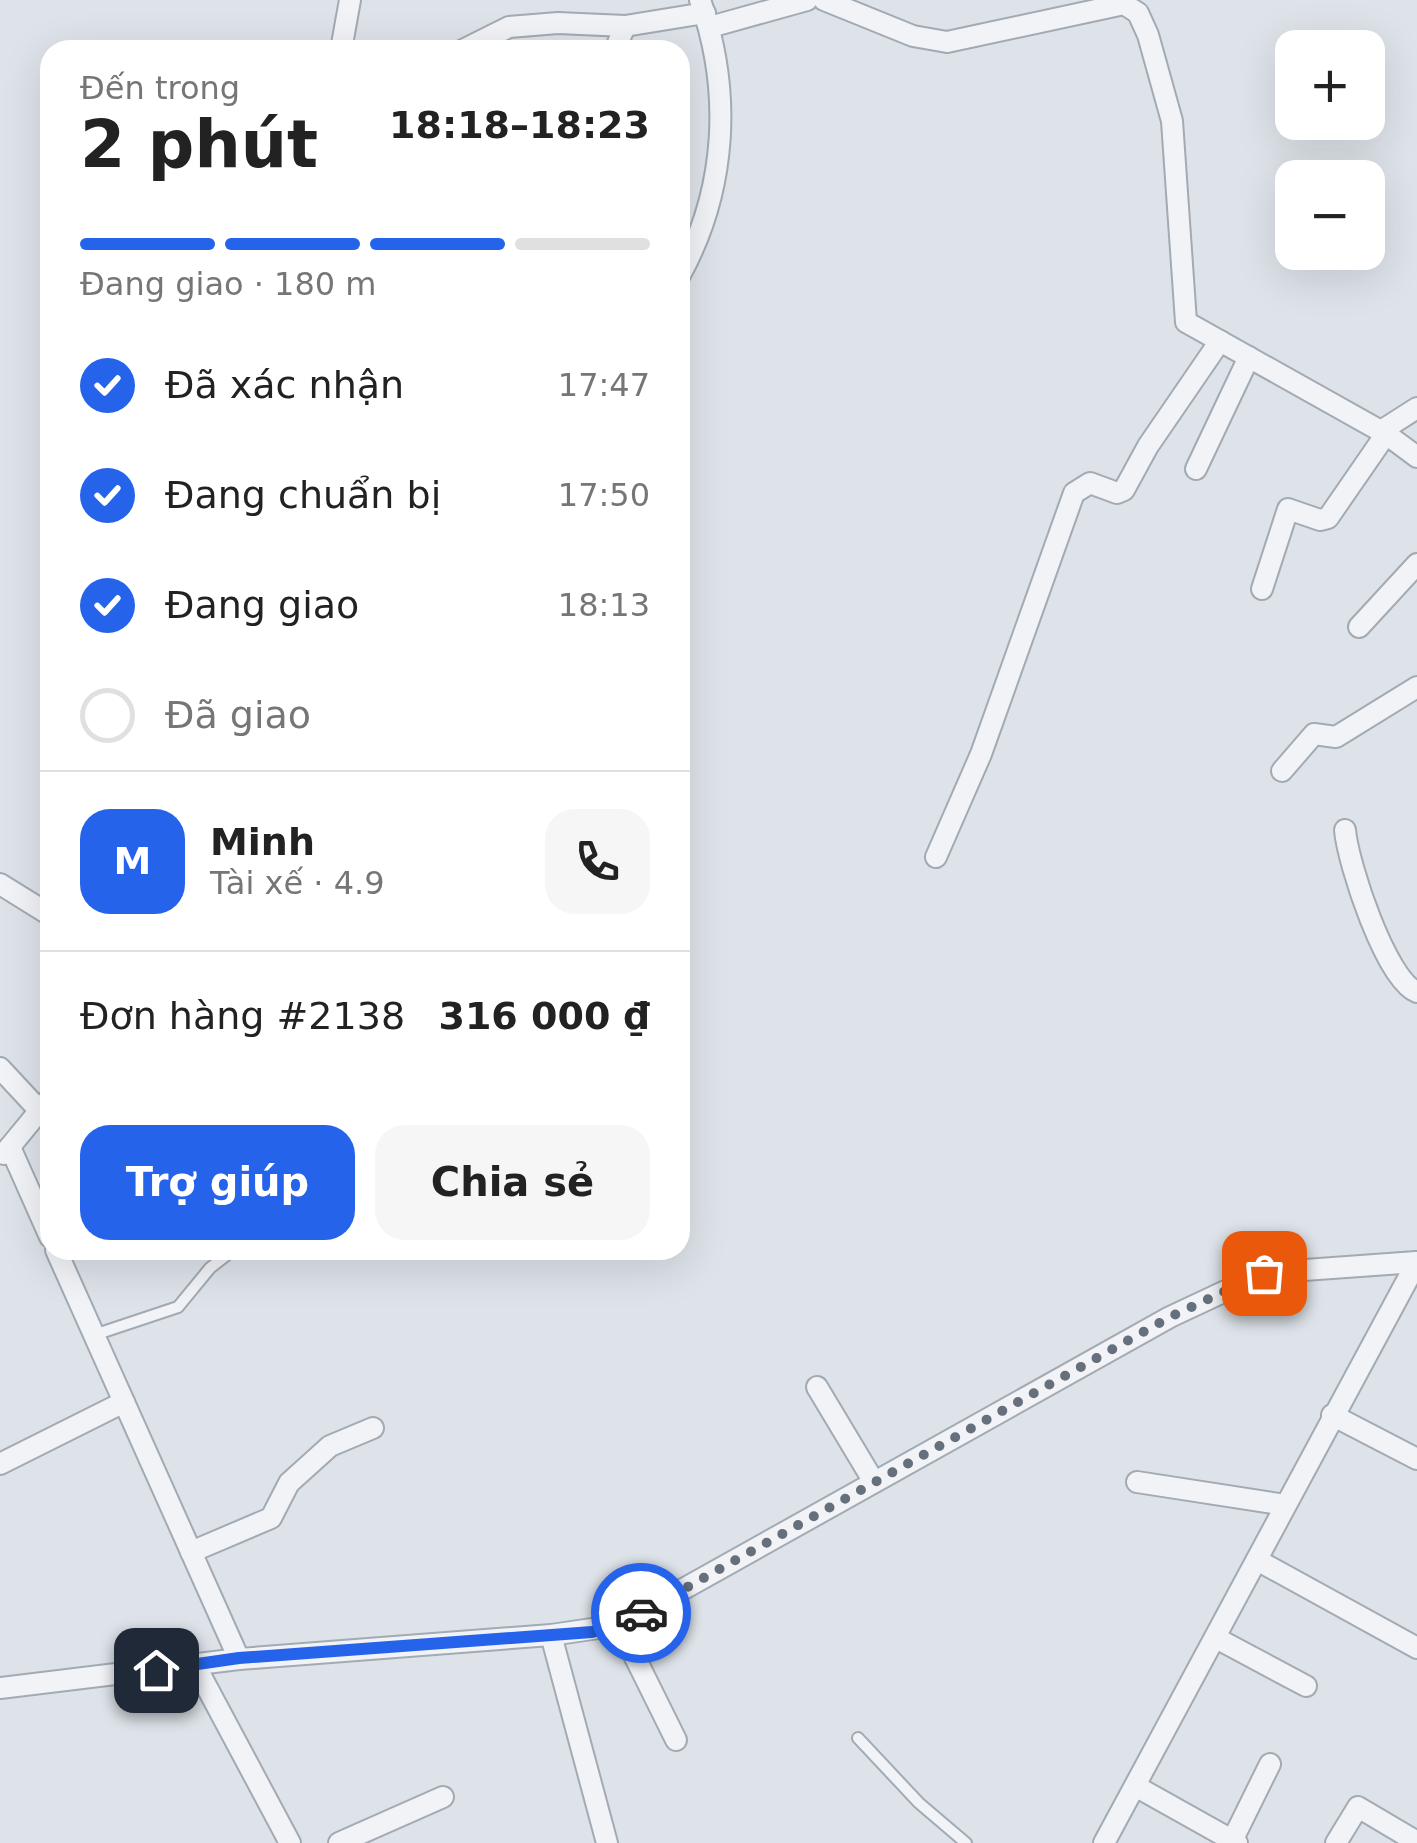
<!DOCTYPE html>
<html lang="vi">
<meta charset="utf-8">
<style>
:root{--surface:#fff;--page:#f6f6f6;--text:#222;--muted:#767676;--line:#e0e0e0;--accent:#2563eb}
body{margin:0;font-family:"DejaVu Sans",sans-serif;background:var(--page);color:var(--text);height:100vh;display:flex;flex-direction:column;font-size:38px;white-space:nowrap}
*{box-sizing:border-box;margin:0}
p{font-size:32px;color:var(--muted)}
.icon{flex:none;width:55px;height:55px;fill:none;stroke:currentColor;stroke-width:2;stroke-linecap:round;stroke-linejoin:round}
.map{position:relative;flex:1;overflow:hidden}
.panel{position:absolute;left:40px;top:40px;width:650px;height:1220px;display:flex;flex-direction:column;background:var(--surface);border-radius:30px;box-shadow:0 10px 40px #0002}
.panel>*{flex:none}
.buttons{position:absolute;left:1275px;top:30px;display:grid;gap:20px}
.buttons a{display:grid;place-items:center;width:110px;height:110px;border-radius:20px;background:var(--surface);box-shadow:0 10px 40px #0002;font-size:50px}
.pin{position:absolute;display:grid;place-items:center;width:85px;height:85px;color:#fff;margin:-42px;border-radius:20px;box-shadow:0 5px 15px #0006}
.courier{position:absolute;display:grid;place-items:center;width:100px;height:100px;margin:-50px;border:8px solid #2563eb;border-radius:50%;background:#fff;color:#222;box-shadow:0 2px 12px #0007}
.headline em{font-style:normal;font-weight:600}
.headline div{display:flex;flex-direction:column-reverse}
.headline{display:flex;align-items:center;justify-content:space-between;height:170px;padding:0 40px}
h1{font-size:65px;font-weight:600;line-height:75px}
.bar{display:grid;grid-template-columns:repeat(4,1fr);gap:15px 10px;align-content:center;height:120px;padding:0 40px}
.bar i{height:12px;border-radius:8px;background:var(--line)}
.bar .on{background:var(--accent)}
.bar p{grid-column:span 4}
.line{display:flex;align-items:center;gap:25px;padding:0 40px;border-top:2px solid var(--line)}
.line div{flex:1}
.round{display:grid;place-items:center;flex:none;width:105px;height:105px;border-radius:30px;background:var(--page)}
ol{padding:0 40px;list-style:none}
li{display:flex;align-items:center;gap:30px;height:110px}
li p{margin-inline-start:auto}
li .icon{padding:10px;border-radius:50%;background:var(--accent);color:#fff;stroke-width:4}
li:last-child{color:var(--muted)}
li i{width:55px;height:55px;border:5px solid var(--line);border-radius:50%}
.cta{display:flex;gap:20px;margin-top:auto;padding:20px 40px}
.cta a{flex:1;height:115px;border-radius:30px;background:var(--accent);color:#fff;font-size:40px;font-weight:600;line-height:115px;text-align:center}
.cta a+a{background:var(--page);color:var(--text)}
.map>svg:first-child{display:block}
</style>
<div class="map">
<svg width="1417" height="1843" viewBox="0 0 1417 1843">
<rect width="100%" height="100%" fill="#dde3e9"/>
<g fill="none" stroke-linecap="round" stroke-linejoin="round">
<defs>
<g id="lane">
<polyline points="94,1335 178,1307 210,1268 233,1250"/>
<polyline points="858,1738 919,1803 966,1843"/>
</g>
<g id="street">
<polyline points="824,0 913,36 947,42 1124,4 1138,13 1148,35 1172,121 1186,322 1386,434 1417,457"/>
<polyline points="710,27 807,0"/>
<polyline points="341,50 350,0"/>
<polyline points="463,50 509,27 558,23 625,26 705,13"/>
<polyline points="615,50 625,26"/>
<path d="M680,275C727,189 732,91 700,0"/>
<polyline points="1381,431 1417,408"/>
<polyline points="1196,469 1249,357"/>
<polyline points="1262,589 1288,509 1320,520 1328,518 1386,434"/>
<polyline points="1359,627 1417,564"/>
<polyline points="1282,771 1314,734 1336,737 1417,687"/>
<path d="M1345,830C1348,864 1386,980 1417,992"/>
<polyline points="936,857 981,754 1074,493 1090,483 1117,493 1124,490 1148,446 1220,341"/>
<polyline points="0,884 50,915"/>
<polyline points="0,1068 39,1110"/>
<polyline points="10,1147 50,1237"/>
<polyline points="4,1154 50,1098"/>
<polyline points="56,1250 239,1659"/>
<polyline points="817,1387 874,1482"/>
<polyline points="1332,1415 1417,1459"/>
<polyline points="0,1464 124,1402"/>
<polyline points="1137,1482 1285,1505"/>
<polyline points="191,1552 271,1518 289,1483 330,1446 373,1428"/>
<polyline points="1257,1560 1417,1648"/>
<polyline points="619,1625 676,1740"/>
<polyline points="551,1635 607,1843"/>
<polyline points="1216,1638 1306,1686"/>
<polyline points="195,1665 290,1843"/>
<polyline points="0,1688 239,1659 551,1635 619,1625 1170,1317 1264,1273 1416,1262"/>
<polyline points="1137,1787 1237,1843"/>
<polyline points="339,1843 443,1797"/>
<polyline points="1104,1843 1417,1262"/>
<polyline points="1231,1843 1270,1764"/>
<polyline points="1336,1843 1358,1807 1417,1842"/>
</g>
</defs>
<use href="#lane" stroke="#a2aab3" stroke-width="14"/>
<use href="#street" stroke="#a2aab3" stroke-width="24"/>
<use href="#lane" stroke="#f1f3f7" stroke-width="10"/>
<use href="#street" stroke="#f1f3f7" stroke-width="20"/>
</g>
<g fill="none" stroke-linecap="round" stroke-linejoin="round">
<polyline stroke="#65707c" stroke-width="10" stroke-dasharray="0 18" points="641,1613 1170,1317 1264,1273"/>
<polyline stroke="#2563eb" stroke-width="12" points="156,1670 239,1658 592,1632 620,1625 641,1613"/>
</g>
</svg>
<div class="buttons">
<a>+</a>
<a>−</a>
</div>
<div class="pin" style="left:1264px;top:1273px;background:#ea580c"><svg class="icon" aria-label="bag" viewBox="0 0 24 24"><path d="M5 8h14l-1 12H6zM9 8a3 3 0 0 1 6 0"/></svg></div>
<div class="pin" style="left:156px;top:1670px;background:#1f2937"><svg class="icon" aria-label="home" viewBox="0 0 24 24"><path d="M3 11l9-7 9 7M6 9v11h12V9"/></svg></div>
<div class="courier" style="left:641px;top:1613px"><svg class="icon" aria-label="car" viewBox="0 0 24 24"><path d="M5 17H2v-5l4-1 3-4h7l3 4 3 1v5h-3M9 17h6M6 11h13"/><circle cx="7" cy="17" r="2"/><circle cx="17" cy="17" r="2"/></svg></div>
<section class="panel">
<div class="headline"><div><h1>2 phút</h1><p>Đến trong</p></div><em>18:18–18:23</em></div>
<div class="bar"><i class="on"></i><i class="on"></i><i class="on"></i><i></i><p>Đang giao · 180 m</p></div>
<ol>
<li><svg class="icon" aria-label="check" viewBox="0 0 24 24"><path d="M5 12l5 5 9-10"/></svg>Đã xác nhận<p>17:47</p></li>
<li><svg class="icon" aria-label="check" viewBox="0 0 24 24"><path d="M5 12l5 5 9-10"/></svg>Đang chuẩn bị<p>17:50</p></li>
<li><svg class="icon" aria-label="check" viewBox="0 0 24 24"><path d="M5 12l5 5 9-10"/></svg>Đang giao<p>18:13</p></li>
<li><i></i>Đã giao</li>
</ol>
<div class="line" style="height:180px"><b class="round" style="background:var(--accent);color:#fff">M</b><div><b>Minh</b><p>Tài xế · 4.9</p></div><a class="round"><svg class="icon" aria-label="phone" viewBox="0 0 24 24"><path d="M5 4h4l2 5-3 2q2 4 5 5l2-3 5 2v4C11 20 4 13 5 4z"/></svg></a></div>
<div class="line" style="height:130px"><div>Đơn hàng #2138</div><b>316 000 ₫</b></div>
<div class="cta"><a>Trợ giúp</a><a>Chia sẻ</a></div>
</section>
</div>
